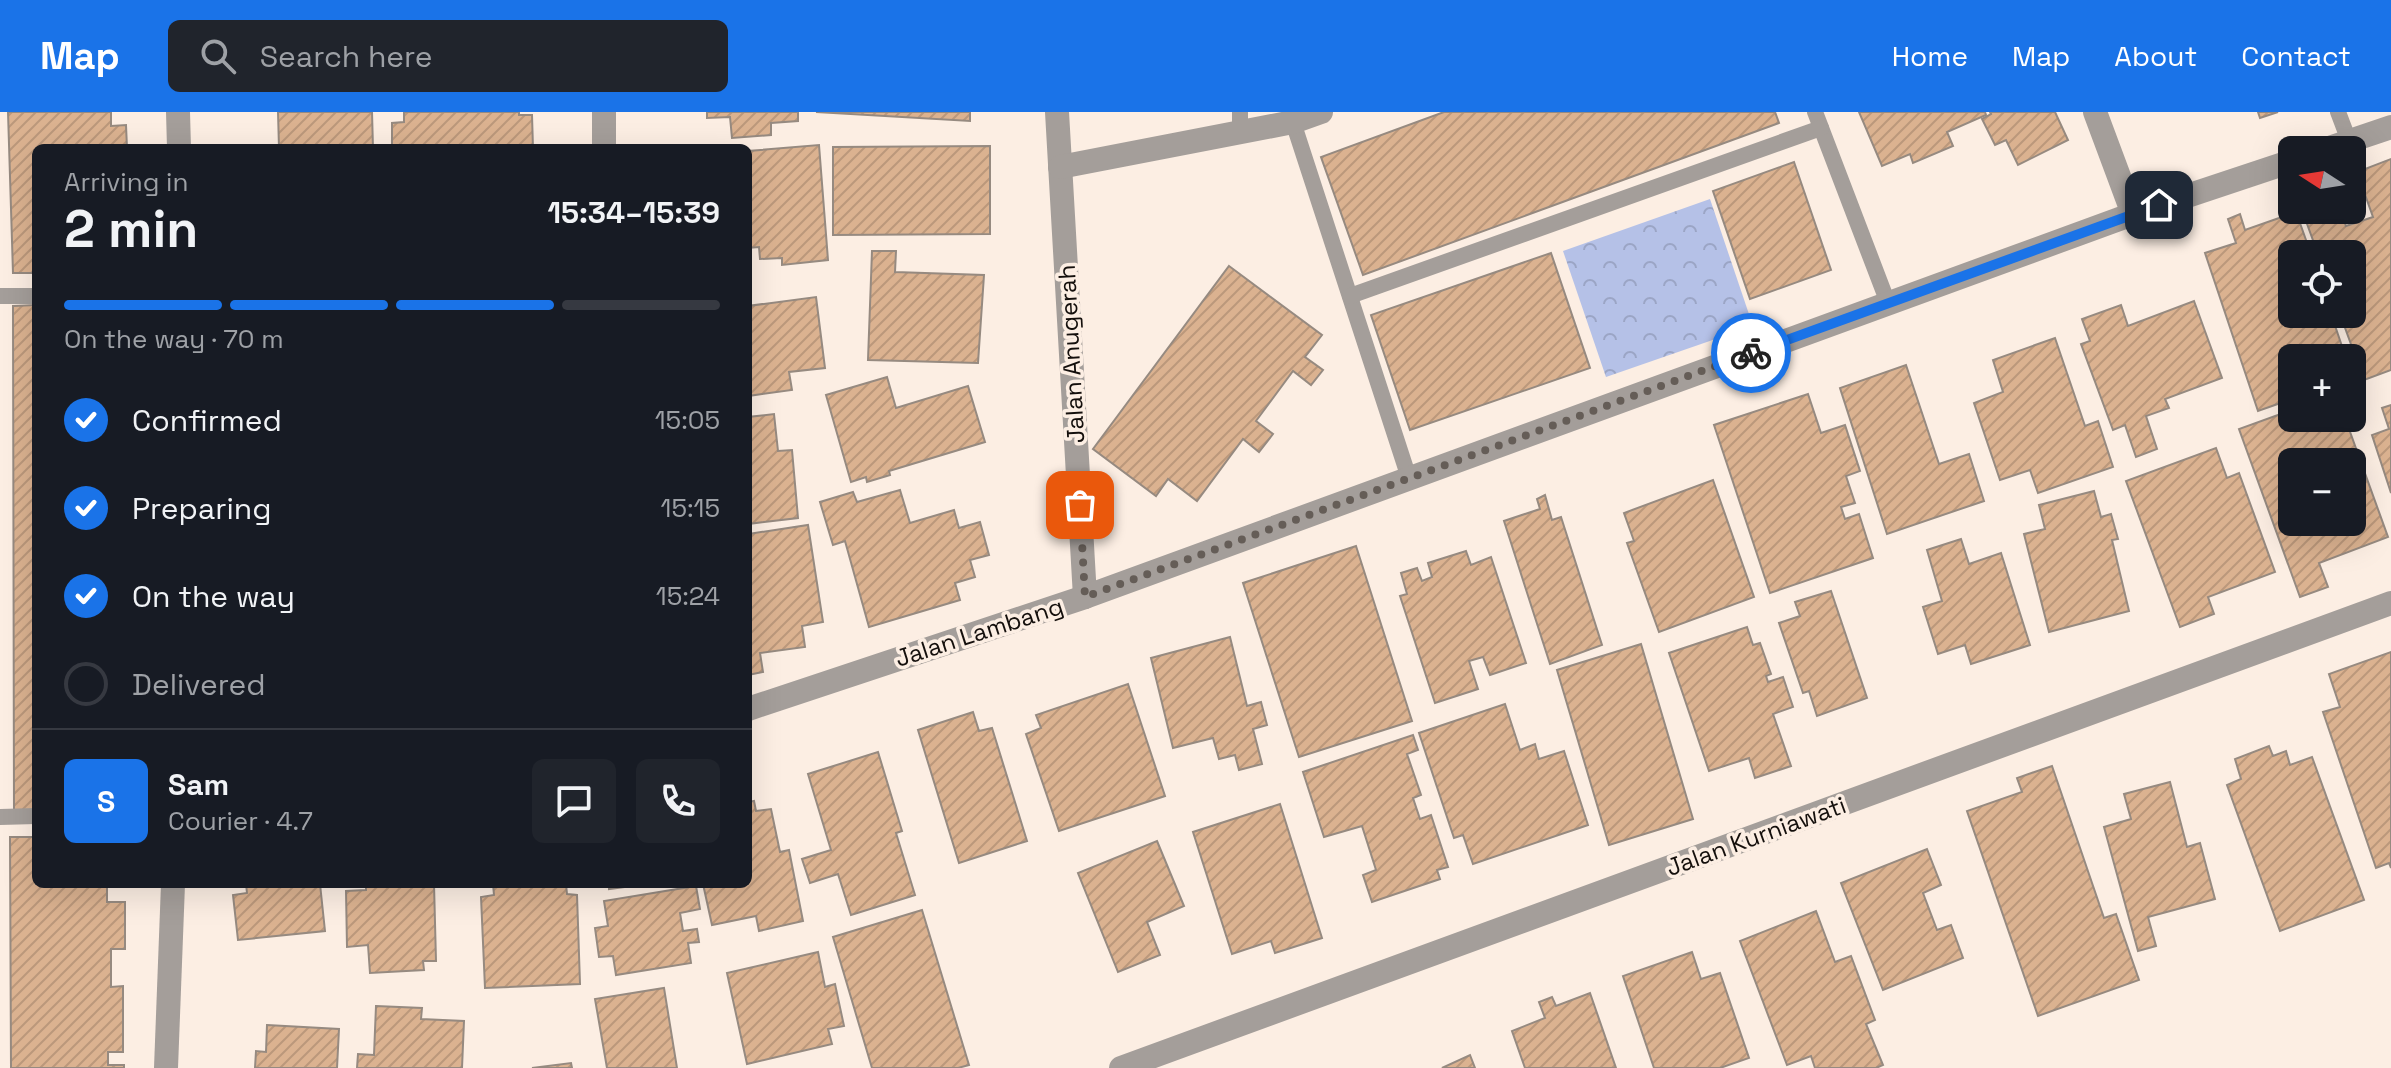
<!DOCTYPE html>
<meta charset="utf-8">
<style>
:root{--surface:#171b24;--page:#20242c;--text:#f1f3f6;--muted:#9ea1a6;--line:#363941;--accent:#1a73e8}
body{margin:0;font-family:"Space Grotesk",sans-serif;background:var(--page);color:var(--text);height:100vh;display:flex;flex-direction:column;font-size:30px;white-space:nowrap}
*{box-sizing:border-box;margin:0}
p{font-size:26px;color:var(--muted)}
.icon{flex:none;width:44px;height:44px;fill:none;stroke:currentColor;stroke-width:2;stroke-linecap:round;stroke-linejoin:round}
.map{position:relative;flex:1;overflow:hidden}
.details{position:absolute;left:32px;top:32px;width:720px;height:744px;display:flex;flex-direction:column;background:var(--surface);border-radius:12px;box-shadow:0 8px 32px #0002}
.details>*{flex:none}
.needle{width:52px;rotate:282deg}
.fabs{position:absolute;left:2278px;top:24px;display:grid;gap:16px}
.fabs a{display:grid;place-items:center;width:88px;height:88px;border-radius:12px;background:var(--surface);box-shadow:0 8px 32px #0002;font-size:40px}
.pin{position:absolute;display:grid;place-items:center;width:68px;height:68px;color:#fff;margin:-34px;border-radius:16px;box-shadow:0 4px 12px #0006}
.courier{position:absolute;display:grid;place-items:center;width:80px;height:80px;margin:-40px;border:6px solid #1a73e8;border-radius:50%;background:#fff;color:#222;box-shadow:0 2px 10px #0007}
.head em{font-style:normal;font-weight:700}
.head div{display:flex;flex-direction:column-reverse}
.head{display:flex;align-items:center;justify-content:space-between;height:136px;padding:0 32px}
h1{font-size:52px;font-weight:700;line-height:60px}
.bar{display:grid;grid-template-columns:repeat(4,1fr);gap:12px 8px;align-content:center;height:96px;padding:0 32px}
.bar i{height:10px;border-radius:6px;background:var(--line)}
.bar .selected{background:var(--accent)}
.bar p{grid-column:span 4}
.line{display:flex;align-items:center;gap:20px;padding:0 32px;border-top:2px solid var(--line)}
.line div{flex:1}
.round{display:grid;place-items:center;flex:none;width:84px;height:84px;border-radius:12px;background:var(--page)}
ol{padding:0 32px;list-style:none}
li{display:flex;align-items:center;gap:24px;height:88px}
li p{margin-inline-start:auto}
li .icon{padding:8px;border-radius:50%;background:var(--accent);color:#fff;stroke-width:4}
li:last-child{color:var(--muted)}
li i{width:44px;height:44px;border:4px solid var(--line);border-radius:50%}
header{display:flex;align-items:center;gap:48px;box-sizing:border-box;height:112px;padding:0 40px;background:var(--accent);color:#fff}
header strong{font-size:38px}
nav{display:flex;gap:44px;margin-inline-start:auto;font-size:28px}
.search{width:560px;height:72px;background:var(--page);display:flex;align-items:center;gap:20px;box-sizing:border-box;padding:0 28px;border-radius:12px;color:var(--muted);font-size:30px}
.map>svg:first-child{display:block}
</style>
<header>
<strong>Map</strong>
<div class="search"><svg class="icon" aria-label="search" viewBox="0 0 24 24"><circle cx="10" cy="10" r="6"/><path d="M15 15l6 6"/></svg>Search here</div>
<nav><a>Home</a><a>Map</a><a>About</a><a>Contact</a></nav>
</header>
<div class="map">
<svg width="2391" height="956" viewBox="0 0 2391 956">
<defs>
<pattern id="forest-crowns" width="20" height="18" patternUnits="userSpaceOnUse" patternTransform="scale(2)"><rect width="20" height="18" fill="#b5c1e7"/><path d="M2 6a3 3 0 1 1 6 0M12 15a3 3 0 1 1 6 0" fill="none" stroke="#9ba5c5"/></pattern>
<pattern id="building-hatch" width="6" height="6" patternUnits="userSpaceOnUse" patternTransform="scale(2)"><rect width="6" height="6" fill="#dbb290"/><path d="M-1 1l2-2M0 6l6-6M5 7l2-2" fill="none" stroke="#bb987b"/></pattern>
</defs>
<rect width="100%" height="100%" fill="#fceee3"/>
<polygon fill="url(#forest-crowns)" points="1710,87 1753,214 1606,265 1563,139"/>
<g fill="url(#building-hatch)" stroke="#968a80" stroke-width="2" fill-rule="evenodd">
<polygon points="8,0 111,0 111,14 126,13 127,36 36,36 36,161 13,161"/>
<polygon points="278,0 372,0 373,36 279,36"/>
<polygon points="404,0 519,0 519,3 532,3 533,36 392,36 392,11 404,10"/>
<polygon points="707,0 798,0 798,9 771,11 771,23 732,26 730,5 707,6"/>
<polygon points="816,0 970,0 970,9"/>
<polygon points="1444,0 1775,0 1779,11 1363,163 1321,45"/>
<polygon points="1859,0 1985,0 1986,3 1947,20 1953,34 1913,51 1910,42 1882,54"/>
<polygon points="1990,0 2055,0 2068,28 2018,53 2006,28 1995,33 1982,7 1991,2"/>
<polygon points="2258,0 2278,0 2260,6"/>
<polygon points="819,33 828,148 782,153 782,146 760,147 759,135 748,136 748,39"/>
<polygon points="990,34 990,122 833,123 833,35"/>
<polygon points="2391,47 2391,258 2364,268 2340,202 2352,202 2352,142 2318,142 2302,98 2340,98 2346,114 2373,105 2357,60"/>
<polygon points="1794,50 1831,158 1750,187 1713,79"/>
<polygon points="2296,100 2311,142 2292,142 2292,202 2331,202 2346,246 2292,246 2292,287 2258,299 2205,141 2236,131 2228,107 2240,102 2245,118"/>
<polygon points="872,139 896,139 895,160 984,163 978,251 868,248"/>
<polygon points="1551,141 1590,256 1410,318 1371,203"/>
<polygon points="1229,154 1322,223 1305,245 1323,258 1311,273 1293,259 1256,309 1273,322 1259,340 1243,327 1197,389 1168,367 1156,384 1093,337"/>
<polygon points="816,185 825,256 789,260 792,278 748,284 748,194"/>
<polygon points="2194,189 2222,266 2165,287 2169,296 2146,304 2157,337 2136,345 2125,313 2113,318 2081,232 2090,229 2082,207 2121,193 2128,214"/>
<polygon points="36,193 36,700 14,701 13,194"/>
<polygon points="2055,226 2085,314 2098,309 2113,355 2038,381 2030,358 2000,368 1974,291 2003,280 1993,248"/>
<polygon points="1906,253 1939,352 1969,342 1984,389 1887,422 1840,276"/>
<polygon points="887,265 896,296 968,274 985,330 889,359 890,363 867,370 866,365 851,370 826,283"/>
<polygon points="1808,282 1821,321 1845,313 1860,359 1846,364 1855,391 1841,395 1845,407 1859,402 1873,446 1770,481 1714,313"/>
<polygon points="2391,293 2391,381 2372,323 2389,317 2382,296"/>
<path d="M2292,298V306H2345L2388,425L2319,451L2328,475L2300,485L2239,317ZM2292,350H2352V410H2292Z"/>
<polygon points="774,302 778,339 792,338 798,406 748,412 748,305"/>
<polygon points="2216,336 2227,366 2239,361 2275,460 2208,485 2214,502 2180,515 2126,369"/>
<polygon points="1713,368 1754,485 1659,520 1627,431 1634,429 1624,401"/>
<polygon points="900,378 910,411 954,398 959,416 980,410 989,443 970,448 975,465 955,471 960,488 869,515 845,429 833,433 820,390 853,380 857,390"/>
<polygon points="2094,379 2101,405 2111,402 2118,427 2112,428 2129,499 2049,520 2024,422 2045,417 2039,393"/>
<polygon points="1545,383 1552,408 1561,405 1602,533 1550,552 1504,409 1540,397 1537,387"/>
<polygon points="808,413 823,510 802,514 805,535 760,541 763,560 748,563 748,422"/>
<polygon points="1961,427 1969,452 2001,441 2030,533 1971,552 1965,533 1938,542 1923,495 1942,489 1927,438"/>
<polygon points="1356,434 1412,609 1299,645 1243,471"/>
<polygon points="1466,439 1471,453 1491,445 1526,551 1490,563 1483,545 1469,549 1478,577 1435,591 1400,484 1407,482 1401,461 1417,456 1422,469 1432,465 1428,451"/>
<polygon points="1831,479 1867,586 1817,604 1809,579 1803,581 1779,511 1800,504 1795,490"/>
<polygon points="1747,515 1753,533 1760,531 1771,562 1766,564 1768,570 1783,565 1793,595 1773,602 1791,654 1755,666 1749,646 1709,659 1669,541"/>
<polygon points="1230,525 1247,594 1261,590 1267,613 1253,617 1262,652 1239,658 1235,643 1219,647 1213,626 1173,636 1151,546"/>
<polygon points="1641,532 1693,707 1609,733 1557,558"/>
<polygon points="2391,540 2391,756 2389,751 2376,756 2323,600 2340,595 2329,562"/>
<polygon points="1128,572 1165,684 1059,719 1026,622 1041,616 1036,603"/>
<polygon points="1505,592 1520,638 1535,632 1539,647 1564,639 1588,713 1473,752 1463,723 1454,726 1419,621"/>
<polygon points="973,600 979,619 992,616 1027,729 959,751 918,618"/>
<polygon points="1413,623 1418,638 1407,642 1421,683 1413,686 1420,707 1431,703 1448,755 1437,758 1440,767 1372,790 1363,763 1376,758 1362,714 1324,725 1303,660"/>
<polygon points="2269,634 2273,644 2286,639 2290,653 2312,645 2364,788 2280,819 2227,673 2241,667 2235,647"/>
<polygon points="878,640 902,719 896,721 915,783 851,803 838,762 810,771 802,747 831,738 808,662"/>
<polygon points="2052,654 2104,806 2116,802 2139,868 2038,904 1967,699 2022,680 2017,666"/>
<polygon points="2170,670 2187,735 2200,731 2215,787 2148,805 2156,834 2138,839 2104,715 2131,707 2124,682"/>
<polygon points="754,689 756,699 771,697 780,740 789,738 803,809 759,819 756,804 712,813 703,772 748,772 748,690"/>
<polygon points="1280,692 1322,826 1275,841 1271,829 1232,842 1193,720"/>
<polygon points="10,725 36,725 36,772 107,772 107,790 125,790 125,837 111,837 111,875 123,874 123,940 108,940 108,953 124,953 124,956 11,956"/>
<polygon points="1157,729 1184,794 1147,810 1160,843 1118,860 1078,761"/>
<polygon points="1927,737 1941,773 1923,781 1937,818 1951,813 1963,846 1883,878 1841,771"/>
<polygon points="246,772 320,772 325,819 238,828 233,783 247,781"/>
<polygon points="366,772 434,772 436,849 423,849 424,858 370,861 368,833 347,835 346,779 366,778"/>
<polygon points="493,772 566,772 567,782 577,783 580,872 485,876 481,785 494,783"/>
<polygon points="609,772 647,772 609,777"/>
<polygon points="696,774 700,797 680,801 683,819 697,817 699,830 688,831 691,851 616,863 613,844 599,845 595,816 608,814 604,789"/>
<polygon points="922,798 969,953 958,956 872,956 833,825"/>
<polygon points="1816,799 1835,850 1851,844 1875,908 1866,912 1883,953 1876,956 1815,956 1811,944 1787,953 1740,829"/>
<polygon points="818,840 825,875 835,872 844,914 828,917 832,932 747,952 727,861"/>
<polygon points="1692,840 1701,867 1720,861 1749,946 1720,956 1654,956 1623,864"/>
<polygon points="664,876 677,956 607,956 595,887"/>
<polygon points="1590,881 1616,956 1525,956 1512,919 1545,906 1539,890 1552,885 1556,894"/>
<polygon points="376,894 422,896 421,907 464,909 462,956 357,956 358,942 374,943"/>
<polygon points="267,913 339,917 337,956 255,956 256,939 266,940"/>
<polygon points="1470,943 1475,956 1442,956"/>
<polygon points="571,951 572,956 532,956"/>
</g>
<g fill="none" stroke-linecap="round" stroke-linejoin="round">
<g stroke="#a49e9a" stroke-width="16">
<polyline points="1815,0 1888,191"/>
<polyline points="2338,0 2349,29"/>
<polyline points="1293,10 1409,366"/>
<polyline points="1240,20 1240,0"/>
<polyline points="0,184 36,184"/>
<polyline points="1350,184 1821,16"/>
<polyline points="0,705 36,704"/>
</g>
<g stroke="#a49e9a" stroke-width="24">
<polyline points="178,0 179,36"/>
<polyline points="1057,0 1085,485"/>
<polyline points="2095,0 2133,102"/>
<polyline points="604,36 604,0"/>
<polyline points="2323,38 2391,15"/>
<polyline points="1060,55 1293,10 1321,0"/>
<polyline points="748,597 1085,485 2133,102 2292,49"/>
<polyline points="166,956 173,772"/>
<polyline points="1121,956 2391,491"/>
</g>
</g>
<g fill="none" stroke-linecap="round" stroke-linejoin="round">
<polyline stroke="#655d57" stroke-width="8" stroke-dasharray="0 14.4" points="1080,393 1085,485 1751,241"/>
<polyline stroke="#1a73e8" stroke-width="10" points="1751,241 2159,93"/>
</g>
<g text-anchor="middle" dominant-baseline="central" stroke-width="7" stroke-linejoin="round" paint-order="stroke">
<g font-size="24" fill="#140f0c" stroke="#fceee3">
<text transform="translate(1071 242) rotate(-93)">Jalan Anugerah</text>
<text transform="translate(979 520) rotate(-18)">Jalan Lambang</text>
<text transform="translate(1756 724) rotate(-20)">Jalan Kurniawati</text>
</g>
</g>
</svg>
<div class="fabs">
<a><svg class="needle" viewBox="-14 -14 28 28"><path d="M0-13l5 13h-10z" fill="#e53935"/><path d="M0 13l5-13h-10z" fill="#9ea1a6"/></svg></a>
<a><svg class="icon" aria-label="locate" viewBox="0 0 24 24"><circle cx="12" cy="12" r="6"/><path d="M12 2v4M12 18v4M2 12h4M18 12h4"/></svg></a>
<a>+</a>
<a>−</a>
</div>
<div class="pin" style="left:1080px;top:393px;background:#ea580c"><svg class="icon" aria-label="bag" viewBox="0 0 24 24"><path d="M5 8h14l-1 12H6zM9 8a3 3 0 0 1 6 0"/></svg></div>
<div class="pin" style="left:2159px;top:93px;background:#1f2937"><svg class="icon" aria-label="home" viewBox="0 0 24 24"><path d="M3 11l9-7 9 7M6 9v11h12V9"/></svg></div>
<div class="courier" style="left:1751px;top:241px"><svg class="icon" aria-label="bike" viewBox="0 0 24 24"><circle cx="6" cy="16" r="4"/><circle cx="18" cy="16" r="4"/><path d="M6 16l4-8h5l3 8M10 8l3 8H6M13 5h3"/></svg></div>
<section class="details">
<div class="head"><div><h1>2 min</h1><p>Arriving in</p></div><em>15:34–15:39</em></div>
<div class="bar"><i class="selected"></i><i class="selected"></i><i class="selected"></i><i></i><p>On the way · 70 m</p></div>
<ol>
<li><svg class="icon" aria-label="check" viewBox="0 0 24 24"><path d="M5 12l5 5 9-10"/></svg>Confirmed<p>15:05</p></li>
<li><svg class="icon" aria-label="check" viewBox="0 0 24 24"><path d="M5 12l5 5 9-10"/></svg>Preparing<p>15:15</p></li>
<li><svg class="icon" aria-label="check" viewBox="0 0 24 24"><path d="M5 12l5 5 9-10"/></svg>On the way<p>15:24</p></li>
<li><i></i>Delivered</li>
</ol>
<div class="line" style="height:144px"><b class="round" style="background:var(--accent);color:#fff">S</b><div><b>Sam</b><p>Courier · 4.7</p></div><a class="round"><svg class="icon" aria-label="chat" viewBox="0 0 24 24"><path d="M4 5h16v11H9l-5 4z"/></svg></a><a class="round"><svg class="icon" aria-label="phone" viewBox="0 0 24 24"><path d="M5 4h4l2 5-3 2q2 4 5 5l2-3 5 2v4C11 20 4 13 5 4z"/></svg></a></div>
</section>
</div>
